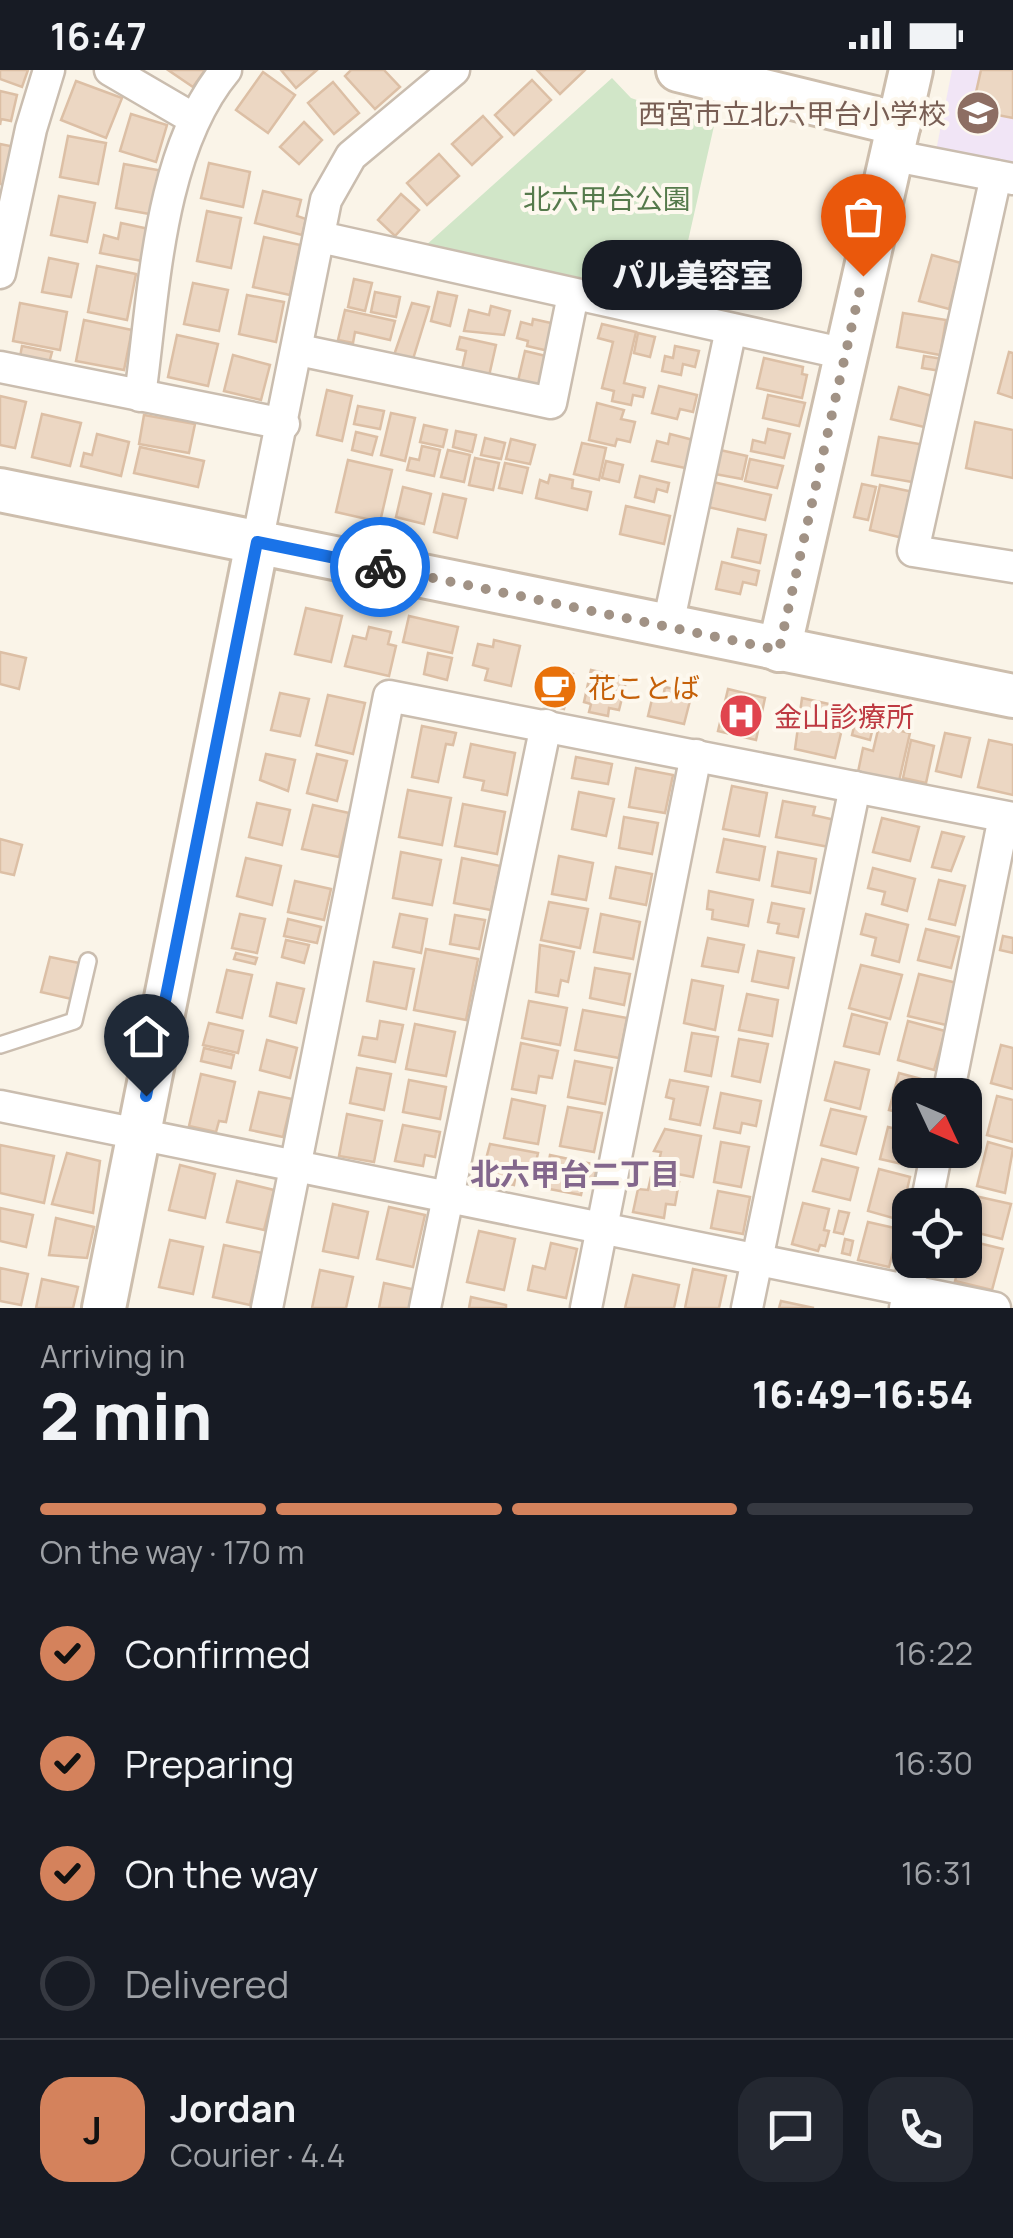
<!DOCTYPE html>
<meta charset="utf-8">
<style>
:root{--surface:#171b24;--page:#242831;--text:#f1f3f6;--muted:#9ea1a6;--line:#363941;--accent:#d4825c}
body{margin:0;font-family:Manrope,"Noto Sans JP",sans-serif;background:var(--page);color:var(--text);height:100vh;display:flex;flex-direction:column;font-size:38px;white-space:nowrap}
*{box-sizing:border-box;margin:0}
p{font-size:32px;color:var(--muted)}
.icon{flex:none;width:55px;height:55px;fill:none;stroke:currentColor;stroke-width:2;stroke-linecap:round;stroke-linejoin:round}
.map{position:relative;height:1238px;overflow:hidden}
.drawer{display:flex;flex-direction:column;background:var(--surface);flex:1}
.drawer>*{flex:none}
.needle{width:65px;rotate:134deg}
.fabs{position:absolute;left:892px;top:1008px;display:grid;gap:20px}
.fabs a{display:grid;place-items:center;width:90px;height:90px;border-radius:20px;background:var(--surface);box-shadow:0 2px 8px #0004;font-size:50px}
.pin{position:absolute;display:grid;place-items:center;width:85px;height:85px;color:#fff;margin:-102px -42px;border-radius:50% 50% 50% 0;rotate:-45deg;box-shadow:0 0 10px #0007}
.pin .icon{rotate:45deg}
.courier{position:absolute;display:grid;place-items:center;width:100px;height:100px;margin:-50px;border:8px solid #1a73e8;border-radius:50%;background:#fff;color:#222;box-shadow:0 2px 12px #0007}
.bubble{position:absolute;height:70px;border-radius:30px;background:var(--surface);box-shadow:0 2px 8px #0004;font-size:32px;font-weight:800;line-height:70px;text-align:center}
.summary em{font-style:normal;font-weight:800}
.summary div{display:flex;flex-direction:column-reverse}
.summary{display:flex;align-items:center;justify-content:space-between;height:170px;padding:0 40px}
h1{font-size:65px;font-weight:800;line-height:75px}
.bar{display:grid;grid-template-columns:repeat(4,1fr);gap:15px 10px;align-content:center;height:120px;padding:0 40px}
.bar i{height:12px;border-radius:8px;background:var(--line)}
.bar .selected{background:var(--accent)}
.bar p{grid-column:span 4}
.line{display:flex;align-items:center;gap:25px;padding:0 40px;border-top:2px solid var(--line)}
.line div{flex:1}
.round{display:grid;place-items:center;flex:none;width:105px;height:105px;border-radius:30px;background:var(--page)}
ol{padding:0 40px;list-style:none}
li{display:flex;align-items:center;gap:30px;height:110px}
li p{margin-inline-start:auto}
li .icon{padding:10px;border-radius:50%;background:var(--accent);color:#111;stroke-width:4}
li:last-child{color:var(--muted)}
li i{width:55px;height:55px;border:5px solid var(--line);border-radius:50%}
.status{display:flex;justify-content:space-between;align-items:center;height:70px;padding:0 50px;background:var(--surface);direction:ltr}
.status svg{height:28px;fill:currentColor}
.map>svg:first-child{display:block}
</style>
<div class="status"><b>16:47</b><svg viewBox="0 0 49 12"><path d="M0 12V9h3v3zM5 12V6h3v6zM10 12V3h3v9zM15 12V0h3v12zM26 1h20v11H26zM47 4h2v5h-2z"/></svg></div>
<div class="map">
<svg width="1013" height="1238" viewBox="0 0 1013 1238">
<rect width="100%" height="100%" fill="#faf4e8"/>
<polygon fill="#f1e5f6" points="952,0 1013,0 1013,100 935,86"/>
<polygon fill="#d1e6c8" points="612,8 631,28 714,56 674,233 424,177"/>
<g fill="#ecd7c3" stroke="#dcbfa5" stroke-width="2.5">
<polygon points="0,0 28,0 22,17 0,9"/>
<polygon points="168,0 205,0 193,17"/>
<polygon points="281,0 317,0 296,18"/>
<polygon points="351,0 384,0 400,17 375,39 345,6"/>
<polygon points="537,0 585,0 560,24"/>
<polygon points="981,0 1013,0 1013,48 972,40"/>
<polygon points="263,2 295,25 268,63 236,40"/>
<polygon points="532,10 551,30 514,65 495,45"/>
<polygon points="76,11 122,28 106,68 61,50"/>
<polygon points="333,12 359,43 334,64 308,33"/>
<polygon points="0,21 17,25 11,51 1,49 0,55"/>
<polygon points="131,44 167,55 156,92 120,81"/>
<polygon points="483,46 502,67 472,95 452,74"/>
<polygon points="304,52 322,70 299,94 280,77"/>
<polygon points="68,66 106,73 98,114 60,107"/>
<polygon points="0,74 15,77 7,115 0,114"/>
<polygon points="439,84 459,106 427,135 407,113"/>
<polygon points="209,93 250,102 243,137 201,128"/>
<polygon points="124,94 163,101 155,145 116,138"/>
<polygon points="263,121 301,130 297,146 306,149 302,165 255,153"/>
<polygon points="401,124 419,140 395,166 378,150"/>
<polygon points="59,126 95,133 87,172 51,165"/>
<polygon points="207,141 241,148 231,198 197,191"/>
<polygon points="121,153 149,159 142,191 100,183 104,165 118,169"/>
<polygon points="264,167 300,175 290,225 253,217"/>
<polygon points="932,185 961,193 949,239 919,231"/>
<polygon points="49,188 78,194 71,227 42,222"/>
<polygon points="97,196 136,204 127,250 88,242"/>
<polygon points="354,209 372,213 365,241 348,237"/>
<polygon points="193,213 228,220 219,261 184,254"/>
<polygon points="375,222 400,227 396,247 371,242"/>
<polygon points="438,222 457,226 450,256 431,251"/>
<polygon points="247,225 284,232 276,272 239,264"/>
<polygon points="20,233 67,242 60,280 13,271"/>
<polygon points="412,233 429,237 413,289 394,285"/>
<polygon points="491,236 510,241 504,265 464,261 469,240 489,245"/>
<polygon points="345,240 395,251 390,270 355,262 353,273 338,270"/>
<polygon points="903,243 946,250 940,285 897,277"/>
<polygon points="533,249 560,255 553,282 527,276 528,271 517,268 521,252 532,255"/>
<polygon points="84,250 132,260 124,300 76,291"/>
<polygon points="602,254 636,262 624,313 645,318 643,327 633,325 631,335 612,331 614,321 602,318 613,272 598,268"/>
<polygon points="638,263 655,267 650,287 634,283"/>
<polygon points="177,265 218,274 208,316 168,307"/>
<polygon points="460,267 496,275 489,306 462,299 466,281 457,279"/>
<polygon points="22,276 52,282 49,293 20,287"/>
<polygon points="675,276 699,281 695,297 683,294 681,305 662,301 665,286 673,288"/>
<polygon points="525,281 550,287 543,316 518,311"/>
<polygon points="1009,282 1013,283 1013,328 998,323"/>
<polygon points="233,285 270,295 261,330 224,321"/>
<polygon points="924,286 943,289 941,301 922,298"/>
<polygon points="764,288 803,297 802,304 807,305 802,328 757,318"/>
<polygon points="659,316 697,325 693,342 680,339 677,349 652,343"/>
<polygon points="899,317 932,326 924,357 891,349"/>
<polygon points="327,320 352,326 342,371 317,365"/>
<polygon points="768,325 805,333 799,356 763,348"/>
<polygon points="0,326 26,332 15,378 0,375"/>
<polygon points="597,333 624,340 621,349 635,352 630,372 617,369 615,376 589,370"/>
<polygon points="358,336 384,341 380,359 354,354"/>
<polygon points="391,343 415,348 405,391 381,385"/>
<polygon points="42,344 81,353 70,396 32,387"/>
<polygon points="144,345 195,354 189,383 139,374"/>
<polygon points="975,352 1013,360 1013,408 966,398"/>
<polygon points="424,355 447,360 443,377 420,372"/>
<polygon points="768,359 790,364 784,388 751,381 753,370 765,373"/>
<polygon points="456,361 476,365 472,382 453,377"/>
<polygon points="356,362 377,367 372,385 352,380"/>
<polygon points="97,364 129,372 121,406 81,396 84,383 92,385"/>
<polygon points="670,364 697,371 690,399 652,391 657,371 668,374"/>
<polygon points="879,367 925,375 918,413 872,405"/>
<polygon points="485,368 505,373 501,389 481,385"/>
<polygon points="511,369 535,375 530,394 506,389"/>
<polygon points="582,373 606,378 599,410 574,404"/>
<polygon points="422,376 440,380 434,406 407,400 410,388 419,390"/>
<polygon points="140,377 204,391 198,417 134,403"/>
<polygon points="448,380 470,385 464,412 441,407"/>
<polygon points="720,380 747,386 742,409 715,404"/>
<polygon points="475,388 499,393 493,420 469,415"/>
<polygon points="750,389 783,396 777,418 745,411"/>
<polygon points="348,390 392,400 380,452 336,442"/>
<polygon points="606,391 623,395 619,412 602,408"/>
<polygon points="505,393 528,398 522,423 499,418"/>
<polygon points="550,405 573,410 572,418 591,422 587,440 536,428 540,410 548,413"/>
<polygon points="640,406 669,413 667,422 657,419 654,432 635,427"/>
<polygon points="713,412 771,425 765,450 708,437"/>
<polygon points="862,414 876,417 868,450 854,447"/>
<polygon points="880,415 918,423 907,469 870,460"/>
<polygon points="403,417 431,424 424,454 396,447"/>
<polygon points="443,424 466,429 457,468 434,462"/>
<polygon points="626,436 670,446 664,474 620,464"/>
<polygon points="738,459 766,465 760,493 732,487"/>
<polygon points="722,492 759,501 756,515 743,512 740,524 716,519"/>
<polygon points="306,538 342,546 331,592 295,584"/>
<polygon points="409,546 458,557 452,583 403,572"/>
<polygon points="369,557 391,562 388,574 396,576 389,606 345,596 353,566 366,569"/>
<polygon points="494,570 520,576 511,616 485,610 488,599 473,595 478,574 493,577"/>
<polygon points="0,582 26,588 19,619 0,614"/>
<polygon points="428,583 452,588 447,610 424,604"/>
<polygon points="553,599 573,604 564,639 545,634"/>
<polygon points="591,600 627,608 619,640 609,638 608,646 589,642 591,634 584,632"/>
<polygon points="665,617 692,623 684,654 648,646 653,625 663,627"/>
<polygon points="728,619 765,628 756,670 718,661"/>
<polygon points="280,623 309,629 300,666 271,660"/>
<polygon points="328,625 365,633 353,684 316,675"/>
<polygon points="802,628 847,638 835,688 795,679"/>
<polygon points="858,640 876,645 870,670 852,665"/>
<polygon points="422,656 456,663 453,675 446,674 438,712 412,707"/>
<polygon points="879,656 910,663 899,711 858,702 863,678 873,681"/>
<polygon points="945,663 970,668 961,707 936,701"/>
<polygon points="911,670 934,676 926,713 903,708"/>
<polygon points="989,670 1013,675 1013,725 978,717"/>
<polygon points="471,674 515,683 507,725 482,720 484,711 464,707"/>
<polygon points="266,684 295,690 288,721 260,710"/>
<polygon points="317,684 347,691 337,731 307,723"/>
<polygon points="576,687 612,694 608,714 572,708"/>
<polygon points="636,698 673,705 665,743 629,737"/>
<polygon points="732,716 767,723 759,766 723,759"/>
<polygon points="408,720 451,728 442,775 399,767"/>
<polygon points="579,722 614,729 606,766 572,759"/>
<polygon points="783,731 815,737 813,745 835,750 829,777 776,767"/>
<polygon points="257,733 290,740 282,775 249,767"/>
<polygon points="463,734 505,742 497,784 455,776"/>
<polygon points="313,735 349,743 339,787 302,779"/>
<polygon points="624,747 658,753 652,784 619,778"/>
<polygon points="882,748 919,757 910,791 873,782"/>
<polygon points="942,762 964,767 951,801 932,797"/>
<polygon points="0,769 22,775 14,805 0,802"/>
<polygon points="724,769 765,777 759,810 717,802"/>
<polygon points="401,782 441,790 432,835 393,828"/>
<polygon points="778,782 816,789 810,823 772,816"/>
<polygon points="559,786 593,793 586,830 552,824"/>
<polygon points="246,788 281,796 272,835 237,826"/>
<polygon points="462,788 500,796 491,840 454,833"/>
<polygon points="616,797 652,804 646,835 610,828"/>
<polygon points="873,798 915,809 907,841 882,834 885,822 868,818"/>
<polygon points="939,810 965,816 955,855 929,849"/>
<polygon points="295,811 331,819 324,850 288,842"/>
<polygon points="709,821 753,830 748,856 712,849 713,840 707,839"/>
<polygon points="549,832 588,839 580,878 541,870"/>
<polygon points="772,833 804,839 798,867 777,863 779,854 768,852"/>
<polygon points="240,844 265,849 257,883 232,878"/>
<polygon points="400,844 427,849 421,883 393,877"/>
<polygon points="601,844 640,852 633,889 594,882"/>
<polygon points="866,844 908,855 899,892 872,885 876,868 861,864"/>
<polygon points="455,845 485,850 479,879 450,874"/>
<polygon points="288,849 321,857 317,873 284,866"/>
<polygon points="926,859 959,867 951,898 918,890"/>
<polygon points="1003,866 1013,868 1013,883 1000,880"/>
<polygon points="708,868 744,875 738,902 702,896"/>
<polygon points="286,870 309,875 304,893 282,887"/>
<polygon points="540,875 574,882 568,912 561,910 558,926 536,922"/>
<polygon points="426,879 478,889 466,950 414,940"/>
<polygon points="758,881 794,888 788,918 752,911"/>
<polygon points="236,883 257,888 255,894 234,889"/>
<polygon points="50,887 84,894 76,930 41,922"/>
<polygon points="374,892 414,899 406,939 367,931"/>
<polygon points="861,895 902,905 890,949 849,938"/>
<polygon points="595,898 630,904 624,935 590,928"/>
<polygon points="227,900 252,905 242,948 217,942"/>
<polygon points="919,904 957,913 946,955 908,946"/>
<polygon points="692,910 723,916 715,960 684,953"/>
<polygon points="277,913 304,919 296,953 270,946"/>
<polygon points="747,924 778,930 772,966 739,960"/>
<polygon points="529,931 567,938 560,975 522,968"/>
<polygon points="583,940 627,948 619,988 575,980"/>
<polygon points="852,944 887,953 879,984 844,976"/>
<polygon points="380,951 403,955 395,992 359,985 363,967 377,969"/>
<polygon points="908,951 945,961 934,1000 898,990"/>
<polygon points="209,953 243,961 238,983 203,975"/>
<polygon points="415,954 455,962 446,1006 406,999"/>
<polygon points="692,963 718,967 711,1006 685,1001"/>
<polygon points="739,969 768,974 760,1012 732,1006"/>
<polygon points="267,970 297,978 290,1008 260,1000"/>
<polygon points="521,973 558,981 552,1008 539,1006 536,1023 512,1019"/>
<polygon points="1001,975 1013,978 1013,1019 991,1013"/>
<polygon points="204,978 234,985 231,998 201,991"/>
<polygon points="575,991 612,998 605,1034 568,1027"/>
<polygon points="835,992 869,1000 860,1039 825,1030"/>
<polygon points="357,998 391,1004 384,1040 350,1033"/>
<polygon points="899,1003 932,1012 929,1025 910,1025 910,1045 889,1040"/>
<polygon points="201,1004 235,1012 226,1052 219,1051 216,1062 189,1056"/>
<polygon points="409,1010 446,1017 440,1049 403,1042"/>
<polygon points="670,1010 708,1017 700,1055 670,1049 674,1029 666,1027"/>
<polygon points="259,1022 292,1029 283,1067 250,1060"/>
<polygon points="721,1023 761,1031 756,1056 742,1053 740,1063 714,1058"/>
<polygon points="997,1026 1013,1030 1013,1072 987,1065"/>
<polygon points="512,1029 545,1036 538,1074 504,1068"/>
<polygon points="568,1037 602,1043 594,1082 560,1076"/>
<polygon points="831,1039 866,1047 856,1084 821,1075"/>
<polygon points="347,1044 382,1051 374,1092 339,1086"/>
<polygon points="403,1055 440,1062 435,1087 425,1085 423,1096 395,1091"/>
<polygon points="888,1057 910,1062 910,1080 915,1080 911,1096 880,1089"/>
<polygon points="665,1059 701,1066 693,1107 657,1100 661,1082 654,1081"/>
<polygon points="721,1072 749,1077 741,1117 714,1112"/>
<polygon points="988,1072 1013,1079 1005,1123 977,1116"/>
<polygon points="490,1074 538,1083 534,1101 517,1098 514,1115 481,1108"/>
<polygon points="0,1075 54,1086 44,1133 0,1123"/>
<polygon points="67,1083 100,1091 93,1143 52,1134"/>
<polygon points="550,1085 597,1095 594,1112 584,1111 581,1125 544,1118"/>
<polygon points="822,1089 858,1098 850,1130 813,1121"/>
<polygon points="180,1095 215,1104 205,1148 169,1140"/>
<polygon points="879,1099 910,1107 900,1150 868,1141"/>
<polygon points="651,1107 679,1112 675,1135 666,1134 664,1148 633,1142 638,1119 648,1120"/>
<polygon points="237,1111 274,1120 264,1160 227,1152"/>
<polygon points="718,1121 750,1127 743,1164 711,1158"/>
<polygon points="975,1126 1011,1134 1002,1169 966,1160"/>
<polygon points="803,1133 829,1139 824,1160 829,1161 825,1176 820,1175 818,1181 792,1174"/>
<polygon points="333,1134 368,1142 358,1188 323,1181"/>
<polygon points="389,1137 425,1145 413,1197 377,1189"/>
<polygon points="0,1138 33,1145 26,1177 0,1171"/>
<polygon points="839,1141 849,1143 843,1164 834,1162"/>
<polygon points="56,1148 94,1157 87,1188 49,1185"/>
<polygon points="868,1152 899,1159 889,1197 858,1190"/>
<polygon points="479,1161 515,1169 504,1220 467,1212"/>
<polygon points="845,1169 853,1171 850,1185 842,1183"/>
<polygon points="170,1170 203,1177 193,1224 159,1217"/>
<polygon points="966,1170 1003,1179 992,1220 955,1211 961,1190 965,1190"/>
<polygon points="551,1173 577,1179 566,1228 528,1220 533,1196 545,1199"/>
<polygon points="224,1175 262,1183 250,1235 213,1227"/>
<polygon points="0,1198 28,1204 21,1235 0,1231"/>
<polygon points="693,1199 726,1206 719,1238 685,1238"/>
<polygon points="320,1200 353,1207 346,1238 312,1238"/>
<polygon points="633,1205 679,1215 674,1238 625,1238"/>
<polygon points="42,1209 78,1217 73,1238 36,1238"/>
<polygon points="384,1213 416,1220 412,1238 379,1238"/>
<polygon points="471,1227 506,1235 506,1238 469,1238"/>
<polygon points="781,1231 814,1238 779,1238"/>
</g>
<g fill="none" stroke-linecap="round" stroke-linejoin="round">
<defs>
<polyline id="lane" points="0,975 74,951 88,891"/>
<g id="street">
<polyline points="110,0 194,49"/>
<polyline points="890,85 1013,109"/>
<polyline points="996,106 913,481 1013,497"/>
<polyline points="320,167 846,284"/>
<polyline points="0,203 31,59 49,0"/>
<polyline points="299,280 551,333 573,225"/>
<polyline points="0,297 284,354"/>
<path d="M140,326C154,225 158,81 226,0"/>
<polyline points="257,473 326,130 351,86 454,0"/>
<polyline points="668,555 731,259"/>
<polyline points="948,1025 1004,747"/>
<polyline points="0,1036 995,1238"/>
<polyline points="926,1135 937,1080"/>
<polyline points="267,1238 389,626 1013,748"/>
<polyline points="425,1238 546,655"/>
<polyline points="586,1238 696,685"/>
<polyline points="747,1238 855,717"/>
<polyline points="905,1238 914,1190"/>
</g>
<g id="secondary">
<polyline points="678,0 899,54"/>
<polyline points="0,420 1013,626"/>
<polyline points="779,580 911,0"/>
<polyline points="104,1238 257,473"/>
</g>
</defs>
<use href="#lane" stroke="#cabdaf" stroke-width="20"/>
<use href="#street" stroke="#cabdaf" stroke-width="35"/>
<use href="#secondary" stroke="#cdbead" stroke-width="48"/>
<use href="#lane" stroke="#fff" stroke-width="15"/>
<use href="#street" stroke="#fff" stroke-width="30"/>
<use href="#secondary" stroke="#fff" stroke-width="42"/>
</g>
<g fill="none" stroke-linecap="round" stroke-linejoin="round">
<polyline stroke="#a19285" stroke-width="10" stroke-dasharray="0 18" points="380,497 779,580 863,206"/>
<polyline stroke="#1a73e8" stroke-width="12" points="146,1026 257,472 380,497"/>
</g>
<defs>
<symbol id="school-disc" viewBox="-11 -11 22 22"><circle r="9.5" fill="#8d6e63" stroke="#fdf8ee"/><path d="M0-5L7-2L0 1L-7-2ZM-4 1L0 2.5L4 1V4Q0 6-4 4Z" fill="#fff"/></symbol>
<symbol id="cafe-disc" viewBox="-11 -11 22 22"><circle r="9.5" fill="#e8710a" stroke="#fdf8ee"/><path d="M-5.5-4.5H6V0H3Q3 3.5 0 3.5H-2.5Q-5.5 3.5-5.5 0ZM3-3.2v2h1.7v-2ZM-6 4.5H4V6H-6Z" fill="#fff"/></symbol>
<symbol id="hospital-disc" viewBox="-11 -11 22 22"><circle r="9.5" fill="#e0444e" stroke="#fdf8ee"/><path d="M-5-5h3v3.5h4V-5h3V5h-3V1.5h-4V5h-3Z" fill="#fff"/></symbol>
</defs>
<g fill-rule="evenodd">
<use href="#school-disc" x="953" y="18" width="50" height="50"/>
<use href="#cafe-disc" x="530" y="592" width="50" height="50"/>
<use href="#hospital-disc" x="716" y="621" width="50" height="50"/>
</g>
<g text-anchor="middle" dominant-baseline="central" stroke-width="8" stroke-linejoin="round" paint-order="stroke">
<g font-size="28" fill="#785e54" stroke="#fdf8ee" text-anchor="end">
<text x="946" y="43">西宮市立北六甲台小学校</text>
</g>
<g font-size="28" fill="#557a4c" stroke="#fdf8ee">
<text x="607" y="128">北六甲台公園</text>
</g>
<g font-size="28" fill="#c56008" stroke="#fdf8ee" text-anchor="start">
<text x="588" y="617">花ことば</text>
</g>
<g font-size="28" fill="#be3a42" stroke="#fdf8ee" text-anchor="start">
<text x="774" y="646">金山診療所</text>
</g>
<g font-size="30" font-weight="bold" fill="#83678c" stroke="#fdf8ee">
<text x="575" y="1103">北六甲台二丁目</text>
</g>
</g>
</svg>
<div class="fabs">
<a><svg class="needle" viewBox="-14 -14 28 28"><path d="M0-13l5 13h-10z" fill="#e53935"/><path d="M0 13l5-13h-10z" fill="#9ea1a6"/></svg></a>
<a><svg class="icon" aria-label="locate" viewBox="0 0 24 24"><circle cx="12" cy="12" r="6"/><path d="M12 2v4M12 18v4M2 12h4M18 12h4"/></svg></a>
</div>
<div class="pin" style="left:863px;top:206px;background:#ea580c"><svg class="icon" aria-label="bag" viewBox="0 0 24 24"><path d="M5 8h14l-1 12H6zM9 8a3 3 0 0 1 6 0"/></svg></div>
<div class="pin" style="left:146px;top:1026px;background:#1f2937"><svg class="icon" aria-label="home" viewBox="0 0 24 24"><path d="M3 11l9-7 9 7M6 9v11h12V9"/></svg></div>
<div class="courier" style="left:380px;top:497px"><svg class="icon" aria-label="bike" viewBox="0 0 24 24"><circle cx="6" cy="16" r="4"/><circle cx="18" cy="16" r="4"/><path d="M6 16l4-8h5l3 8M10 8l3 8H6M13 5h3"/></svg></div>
<div class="bubble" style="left:582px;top:170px;width:220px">パル美容室</div>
</div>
<section class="drawer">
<div class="summary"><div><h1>2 min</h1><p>Arriving in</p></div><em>16:49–16:54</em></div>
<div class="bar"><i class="selected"></i><i class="selected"></i><i class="selected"></i><i></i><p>On the way · 170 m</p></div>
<ol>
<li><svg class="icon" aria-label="check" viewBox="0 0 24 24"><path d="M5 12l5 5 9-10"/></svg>Confirmed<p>16:22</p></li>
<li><svg class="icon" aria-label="check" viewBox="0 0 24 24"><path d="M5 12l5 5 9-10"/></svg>Preparing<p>16:30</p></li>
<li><svg class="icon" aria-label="check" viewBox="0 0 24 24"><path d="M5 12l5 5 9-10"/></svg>On the way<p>16:31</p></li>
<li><i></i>Delivered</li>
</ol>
<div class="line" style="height:180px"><b class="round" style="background:var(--accent);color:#111">J</b><div><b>Jordan</b><p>Courier · 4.4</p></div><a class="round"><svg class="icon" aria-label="chat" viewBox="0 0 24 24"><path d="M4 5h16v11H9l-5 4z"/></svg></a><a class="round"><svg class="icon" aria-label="phone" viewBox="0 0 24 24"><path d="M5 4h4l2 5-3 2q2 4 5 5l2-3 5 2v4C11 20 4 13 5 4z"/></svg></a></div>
</section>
